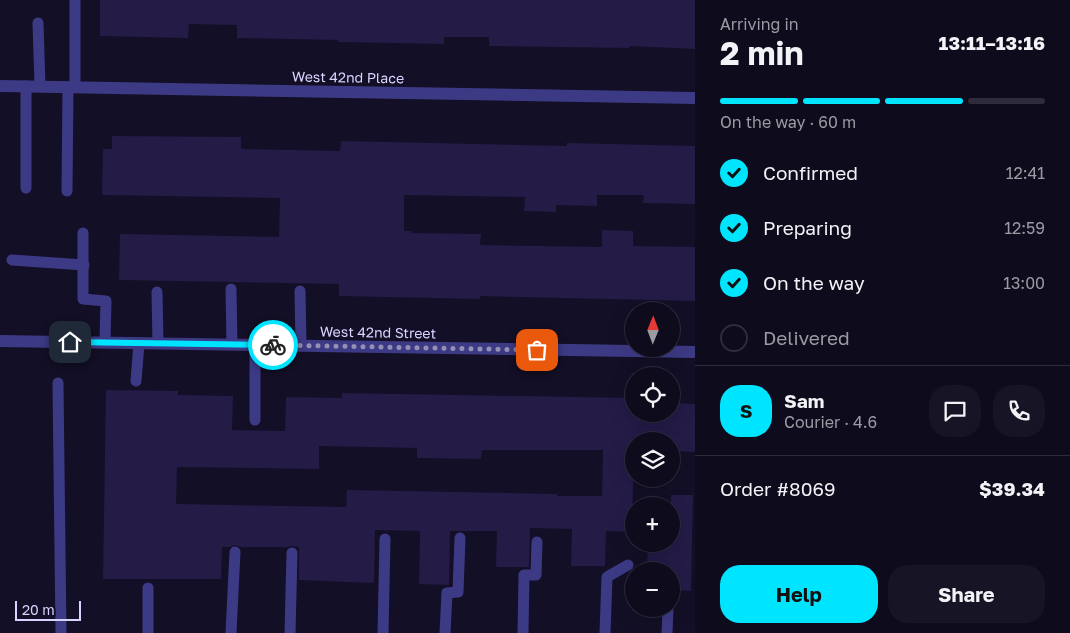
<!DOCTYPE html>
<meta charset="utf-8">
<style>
:root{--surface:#0e0b1c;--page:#171425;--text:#f1f3f6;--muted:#9b9ba3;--line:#2e2b3b;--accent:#00e5ff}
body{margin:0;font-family:"Golos Text",sans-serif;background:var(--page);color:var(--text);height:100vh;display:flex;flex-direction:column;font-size:19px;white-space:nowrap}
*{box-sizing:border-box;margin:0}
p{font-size:16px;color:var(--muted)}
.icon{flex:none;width:28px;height:28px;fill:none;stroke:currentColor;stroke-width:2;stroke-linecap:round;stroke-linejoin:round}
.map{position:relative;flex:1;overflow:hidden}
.sheet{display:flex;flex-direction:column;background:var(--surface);width:375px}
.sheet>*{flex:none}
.needle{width:32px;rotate:1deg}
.tools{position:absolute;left:625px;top:302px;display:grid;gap:10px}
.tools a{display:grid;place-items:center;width:55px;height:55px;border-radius:50%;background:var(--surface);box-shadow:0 5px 20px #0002,0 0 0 1px var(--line);font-size:25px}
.scale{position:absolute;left:15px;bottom:12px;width:66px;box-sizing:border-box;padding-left:5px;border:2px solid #d9d4ff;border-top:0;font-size:14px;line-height:18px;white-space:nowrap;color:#d9d4ff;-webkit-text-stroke:4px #130f26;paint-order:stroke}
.pin{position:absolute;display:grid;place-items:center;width:42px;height:42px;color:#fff;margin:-21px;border-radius:10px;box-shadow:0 2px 8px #0006}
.courier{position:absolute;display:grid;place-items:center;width:50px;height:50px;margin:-25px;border:4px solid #00e5ff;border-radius:50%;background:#fff;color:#222;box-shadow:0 1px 6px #0007}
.overview em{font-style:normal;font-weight:700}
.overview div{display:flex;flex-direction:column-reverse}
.overview{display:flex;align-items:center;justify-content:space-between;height:85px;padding:0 25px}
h1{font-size:32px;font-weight:700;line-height:38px}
.bar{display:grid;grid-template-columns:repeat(4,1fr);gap:8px 5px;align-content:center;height:60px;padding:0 25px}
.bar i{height:6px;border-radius:4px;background:var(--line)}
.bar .active{background:var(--accent)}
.bar p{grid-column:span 4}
.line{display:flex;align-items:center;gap:12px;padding:0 25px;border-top:1px solid var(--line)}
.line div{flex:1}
.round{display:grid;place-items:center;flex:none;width:52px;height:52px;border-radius:20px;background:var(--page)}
ol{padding:0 25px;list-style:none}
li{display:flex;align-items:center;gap:15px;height:55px}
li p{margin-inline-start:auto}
li .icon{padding:5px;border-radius:50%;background:var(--accent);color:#111;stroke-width:4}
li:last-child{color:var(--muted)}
li i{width:28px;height:28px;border:2px solid var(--line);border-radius:50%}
.primary-button{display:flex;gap:10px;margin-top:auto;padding:10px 25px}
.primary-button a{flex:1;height:58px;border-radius:20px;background:var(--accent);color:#111;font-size:20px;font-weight:700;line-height:58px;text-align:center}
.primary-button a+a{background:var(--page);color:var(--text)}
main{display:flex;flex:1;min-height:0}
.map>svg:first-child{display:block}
</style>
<main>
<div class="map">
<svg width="695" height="633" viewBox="0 0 695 633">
<rect width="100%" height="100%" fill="#130f26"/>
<g fill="#241b47" fill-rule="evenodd">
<polygon points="100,0 695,0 695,49 629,46 629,48 489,46 489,37 444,37 444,44 338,42 338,40 237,38 237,25 189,24 188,38 100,36"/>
<polygon points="112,136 241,137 241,149 340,151 341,141 567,146 567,143 695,146 695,204 643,203 644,195 597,195 597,206 556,205 556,212 524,211 525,197 404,195 404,231 411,231 411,233 481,234 480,245 602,247 602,230 633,231 633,246 695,247 695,301 480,296 480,299 339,296 339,284 119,280 120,234 279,237 280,198 102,195 103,149 112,149"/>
<path d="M106,390L178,391V395L233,396L232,430L285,431L286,397L342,398V393L634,398V414H671V403L695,404V452L671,451V441H634L632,532L606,531L605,566H571L572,529L530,528L529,567H496L497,531H450L449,585L419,584L420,531L375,530L374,583L299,580V547L292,546L288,547H240L235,545L230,547H222L221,579H103ZM319,446L417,448V458L481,459L482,450H603L602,496H557V494L347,490L346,507L176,504L177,467L319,469Z"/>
<polygon points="671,495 693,495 691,591 671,590 671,571 647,571 648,544 671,544"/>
</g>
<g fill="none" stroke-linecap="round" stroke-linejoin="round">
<g stroke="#3d3a85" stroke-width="11">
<polyline points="38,23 40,86"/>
<polyline points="26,86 26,188"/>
<polyline points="75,87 75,0"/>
<polyline points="67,191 68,87"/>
<polyline points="83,233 83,299 106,301 105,342"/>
<polyline points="12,260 84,265"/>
<polyline points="231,289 232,344"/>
<polyline points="300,291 301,346"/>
<polyline points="157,292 158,343"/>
<polyline points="255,345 255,420"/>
<polyline points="136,381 139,343"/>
<polyline points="58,383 61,633"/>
<polyline points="148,588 148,633"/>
<polyline points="231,633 235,552"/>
<polyline points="290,633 292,553"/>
<polyline points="383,633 385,539"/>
<polyline points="445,633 447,593 458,592 460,538"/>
<polyline points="523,633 524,575 536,575 537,542"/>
<polyline points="605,633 607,577 628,565"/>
<polyline points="667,633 668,609"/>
</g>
<g stroke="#3d3a85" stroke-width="12">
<polyline points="0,86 695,98"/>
<polyline points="0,341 695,352"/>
</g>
</g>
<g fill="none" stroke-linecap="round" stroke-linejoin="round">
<polyline stroke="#948fb3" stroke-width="5" stroke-dasharray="0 9" points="273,345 537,350"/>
<polyline stroke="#00e5ff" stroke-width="6" points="70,342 273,345"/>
</g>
<g text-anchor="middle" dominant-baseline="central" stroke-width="4" stroke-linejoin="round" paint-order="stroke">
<g font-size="14" fill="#d9d4ff" stroke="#130f26">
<text transform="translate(348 77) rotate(1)">West 42nd Place</text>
<text transform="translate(378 332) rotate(1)">West 42nd Street</text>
</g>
</g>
</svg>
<div class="tools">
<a><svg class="needle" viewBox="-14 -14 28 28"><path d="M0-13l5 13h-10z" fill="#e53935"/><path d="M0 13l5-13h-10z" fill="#9b9ba3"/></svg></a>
<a><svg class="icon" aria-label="locate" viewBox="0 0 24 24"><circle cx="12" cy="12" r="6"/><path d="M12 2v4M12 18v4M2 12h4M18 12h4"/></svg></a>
<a><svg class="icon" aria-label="layers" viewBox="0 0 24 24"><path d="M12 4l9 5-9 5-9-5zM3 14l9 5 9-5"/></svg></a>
<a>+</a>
<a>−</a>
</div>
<div class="scale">20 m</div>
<div class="pin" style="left:537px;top:350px;background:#ea580c"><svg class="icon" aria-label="bag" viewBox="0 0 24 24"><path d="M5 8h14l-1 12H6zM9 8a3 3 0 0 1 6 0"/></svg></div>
<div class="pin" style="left:70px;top:342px;background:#1f2937"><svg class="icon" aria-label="home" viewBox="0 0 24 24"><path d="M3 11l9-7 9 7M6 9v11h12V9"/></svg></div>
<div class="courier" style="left:273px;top:345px"><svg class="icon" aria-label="bike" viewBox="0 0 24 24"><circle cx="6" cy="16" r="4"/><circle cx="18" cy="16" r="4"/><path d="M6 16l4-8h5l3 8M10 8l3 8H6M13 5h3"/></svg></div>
</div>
<section class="sheet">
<div class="overview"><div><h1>2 min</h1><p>Arriving in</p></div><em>13:11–13:16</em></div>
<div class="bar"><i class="active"></i><i class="active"></i><i class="active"></i><i></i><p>On the way · 60 m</p></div>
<ol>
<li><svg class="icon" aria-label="check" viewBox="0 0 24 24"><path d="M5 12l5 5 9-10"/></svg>Confirmed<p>12:41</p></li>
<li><svg class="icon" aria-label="check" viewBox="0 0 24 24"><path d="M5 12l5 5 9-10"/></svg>Preparing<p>12:59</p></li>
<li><svg class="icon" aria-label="check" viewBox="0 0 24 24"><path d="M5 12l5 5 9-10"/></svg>On the way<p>13:00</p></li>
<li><i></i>Delivered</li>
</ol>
<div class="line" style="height:90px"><b class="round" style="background:var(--accent);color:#111">S</b><div><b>Sam</b><p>Courier · 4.6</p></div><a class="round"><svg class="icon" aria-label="chat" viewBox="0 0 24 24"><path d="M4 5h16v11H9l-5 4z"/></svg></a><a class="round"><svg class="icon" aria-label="phone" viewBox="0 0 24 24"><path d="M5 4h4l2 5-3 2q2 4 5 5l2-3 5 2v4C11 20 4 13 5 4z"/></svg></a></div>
<div class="line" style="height:65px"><div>Order #8069</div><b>$39.34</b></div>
<div class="primary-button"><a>Help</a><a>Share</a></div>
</section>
</main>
